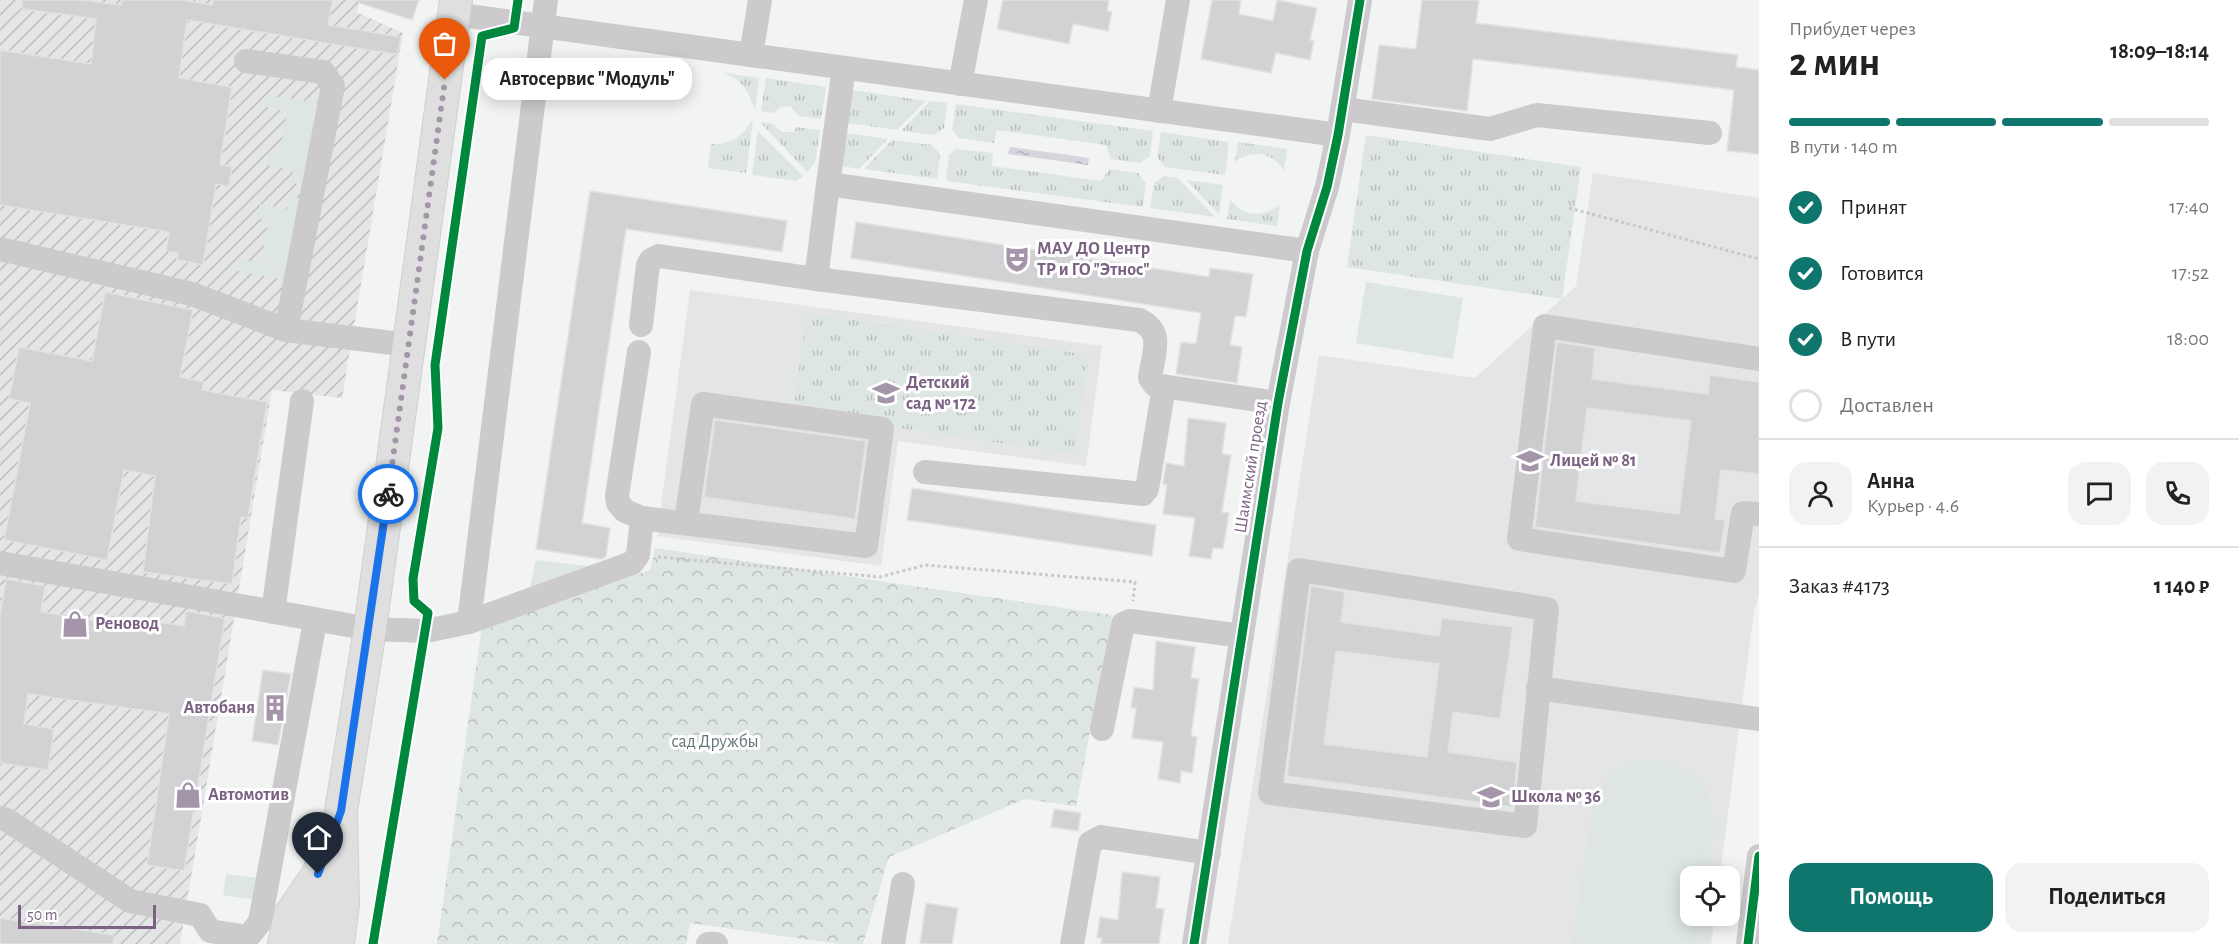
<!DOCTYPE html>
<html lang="ru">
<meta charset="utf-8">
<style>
:root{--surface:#fff;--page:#f2f2f2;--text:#222;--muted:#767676;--line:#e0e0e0;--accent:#0f766e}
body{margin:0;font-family:"Alegreya Sans",sans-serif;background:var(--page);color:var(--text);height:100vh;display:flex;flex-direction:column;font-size:22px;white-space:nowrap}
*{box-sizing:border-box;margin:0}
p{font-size:20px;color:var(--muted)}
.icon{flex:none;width:33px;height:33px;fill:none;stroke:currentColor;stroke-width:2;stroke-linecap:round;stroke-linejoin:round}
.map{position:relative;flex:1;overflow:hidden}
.side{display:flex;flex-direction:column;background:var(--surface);width:480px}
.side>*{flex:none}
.tools{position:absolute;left:1680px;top:866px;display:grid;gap:12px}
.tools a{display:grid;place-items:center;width:60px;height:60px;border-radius:12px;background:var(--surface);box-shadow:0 3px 15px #0003;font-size:30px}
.scale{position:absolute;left:18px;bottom:15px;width:138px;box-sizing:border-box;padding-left:6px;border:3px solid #7b6283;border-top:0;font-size:16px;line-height:21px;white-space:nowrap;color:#7b6283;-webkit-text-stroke:4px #fff;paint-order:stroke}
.pin{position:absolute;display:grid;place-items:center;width:51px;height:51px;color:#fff;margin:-62px -26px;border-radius:50% 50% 50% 0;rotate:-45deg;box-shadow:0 0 6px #0007}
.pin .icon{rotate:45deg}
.courier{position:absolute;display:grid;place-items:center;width:60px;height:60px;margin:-30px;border:4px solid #1a73e8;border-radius:50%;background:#fff;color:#222;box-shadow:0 2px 8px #0007}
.bubble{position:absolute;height:42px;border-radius:18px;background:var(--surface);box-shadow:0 3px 15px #0003;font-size:20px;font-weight:700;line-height:42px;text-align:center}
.summary em{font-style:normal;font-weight:700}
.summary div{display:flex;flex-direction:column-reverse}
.summary{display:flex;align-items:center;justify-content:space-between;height:102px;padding:0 30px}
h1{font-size:39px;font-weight:700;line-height:45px}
.bar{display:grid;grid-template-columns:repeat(4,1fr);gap:9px 6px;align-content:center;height:72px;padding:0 30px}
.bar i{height:8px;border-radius:4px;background:var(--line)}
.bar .active{background:var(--accent)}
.bar p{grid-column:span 4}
.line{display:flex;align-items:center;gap:15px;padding:0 30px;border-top:2px solid var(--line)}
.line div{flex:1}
.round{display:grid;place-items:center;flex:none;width:63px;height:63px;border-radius:18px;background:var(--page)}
ol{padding:0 30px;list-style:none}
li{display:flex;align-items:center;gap:18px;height:66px}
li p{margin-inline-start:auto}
li .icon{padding:6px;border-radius:50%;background:var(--accent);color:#fff;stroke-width:4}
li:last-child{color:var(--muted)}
li i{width:33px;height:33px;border:3px solid var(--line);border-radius:50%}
.button{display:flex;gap:12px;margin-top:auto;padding:12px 30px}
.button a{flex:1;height:69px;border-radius:18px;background:var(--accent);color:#fff;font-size:24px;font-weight:700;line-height:69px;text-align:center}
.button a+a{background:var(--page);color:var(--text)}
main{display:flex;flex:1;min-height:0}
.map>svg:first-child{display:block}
</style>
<main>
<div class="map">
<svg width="1759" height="944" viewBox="0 0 1759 944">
<defs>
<pattern id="industrial-furrows" width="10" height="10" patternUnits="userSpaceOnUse" patternTransform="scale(1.5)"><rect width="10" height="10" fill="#e4e5e6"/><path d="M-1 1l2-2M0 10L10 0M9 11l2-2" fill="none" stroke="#bebdc0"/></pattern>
<pattern id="forest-crowns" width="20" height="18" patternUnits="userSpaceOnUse" patternTransform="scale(1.5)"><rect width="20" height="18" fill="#dee6e4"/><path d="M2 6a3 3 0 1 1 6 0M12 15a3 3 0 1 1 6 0" fill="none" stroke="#b9bebe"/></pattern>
<pattern id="park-tufts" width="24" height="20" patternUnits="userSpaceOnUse" patternTransform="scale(1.5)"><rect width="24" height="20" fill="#dee6e4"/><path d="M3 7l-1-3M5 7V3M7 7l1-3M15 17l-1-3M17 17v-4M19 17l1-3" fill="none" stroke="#b9bebe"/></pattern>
<pattern id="water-ripples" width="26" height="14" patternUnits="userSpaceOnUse" patternTransform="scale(1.5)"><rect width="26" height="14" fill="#d8d4dc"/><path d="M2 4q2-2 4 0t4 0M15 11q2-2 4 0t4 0" fill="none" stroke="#b4afb8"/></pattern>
</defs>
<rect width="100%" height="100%" fill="#f1f4f2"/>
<g fill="#e4e5e6">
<polygon points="1593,173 1759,198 1759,594 1754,611 1720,876 1690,876 1690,915 1715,915 1711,944 1228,944 1319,355 1475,378 1576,286"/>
<polygon points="690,290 1102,346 1086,466 898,441 881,566 657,536"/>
</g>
<polygon fill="url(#industrial-furrows)" points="0,0 361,0 356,12 403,33 342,398 272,390 180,944 0,944"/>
<g fill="#dee6e4">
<polygon points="268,95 323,104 309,186 291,183 293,170 266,165 269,151 280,153 287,111 266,107"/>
<polygon points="289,196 306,199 292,281 237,271 239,259 261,263 268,221 257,218 260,204 287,209"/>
<polygon points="1366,282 1463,298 1453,359 1356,343"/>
<polygon points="536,560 604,568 545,589 530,587"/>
<path d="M1661,760C1724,780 1716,822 1707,876H1690V915H1702L1697,944H1572L1594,801L1611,775L1625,766L1640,761Z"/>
<polygon points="226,874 258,878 255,900 223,895"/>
</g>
<polygon fill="url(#forest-crowns)" points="655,548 1112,615 1076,806 1025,799 889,857 863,944 839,944 690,923 686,944 437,944 482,626 650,570"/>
<g fill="url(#park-tufts)">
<path d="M721,72L759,78L755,110C748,92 744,79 721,72Z"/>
<polygon points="766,78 826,87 821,119 799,116 790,106 780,107 774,113 761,111"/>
<polygon points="853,90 926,101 897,130 848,123"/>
<polygon points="930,101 947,103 944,128 934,135 901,131"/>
<polygon points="956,104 1153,131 1150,156 1140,163 1111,159 1106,145 997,130 994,143 959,138 952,130"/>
<path d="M751,121H753L746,173L708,168L711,144C730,145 743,137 751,121Z"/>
<polygon points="760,122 773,124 782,132 793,132 797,127 820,130 815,163 807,172"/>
<polygon points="758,131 803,176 797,181 752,175"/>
<polygon points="1161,132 1229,142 1225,175 1165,167 1157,157"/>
<polygon points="847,133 888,139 859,169 842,166"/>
<polygon points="1366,135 1581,167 1562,299 1347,267"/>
<polygon points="892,140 932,145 940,154 937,179 864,169"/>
<path d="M1238,142L1287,149L1284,171C1273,152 1252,149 1235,162Z"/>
<polygon points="957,149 993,153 992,166 1101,181 1109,169 1138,173 1146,183 1143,207 946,181 949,155"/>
<polygon points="1164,176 1178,178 1215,217 1150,208 1154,183"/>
<polygon points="1186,180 1223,185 1219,214"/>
<path d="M1230,199C1242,217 1264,219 1280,204L1277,226L1227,219Z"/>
<polygon points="807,313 1089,355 1074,454 793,412"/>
</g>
<polygon fill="url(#water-ripples)" points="1010,147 1089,158 1088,165 1008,154"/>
<g fill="#d2d1d3" stroke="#e1e3e2" stroke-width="1.5" fill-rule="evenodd">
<polygon points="22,0 81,0 121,5 122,0 183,0 212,5 213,0 333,0 328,25 401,37 398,55 187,20 179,78 232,87 220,165 232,166 229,186 216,184 203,265 177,260 178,253 166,251 169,232 0,205 0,50 91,64 96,19 22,9"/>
<polygon points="359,0 419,0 412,20 359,3"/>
<polygon points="1003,0 1109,0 1107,11 1112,12 1108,31 1073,24 1069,44 997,29"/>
<polygon points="1212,0 1241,0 1239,14 1273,21 1277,0 1317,8 1310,40 1314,41 1310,60 1276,53 1271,73 1201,59"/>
<polygon points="1422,0 1479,0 1476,23 1738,55 1736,67 1759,70 1759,154 1727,151 1734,90 1473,59 1467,111 1372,99 1379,45 1416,49"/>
<polygon points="590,191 787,221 782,252 626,229 582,523 610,528 606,557 601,559 536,549"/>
<polygon points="856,222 1209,277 1210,268 1253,274 1246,317 1235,316 1230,345 1242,347 1237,383 1176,374 1181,342 1196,344 1201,313 851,258"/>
<polygon points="105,292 193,310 180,377 204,382 202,390 267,402 248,518 241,517 232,584 143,572 155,476 124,470 107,560 4,540 30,403 9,399 19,347 92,361"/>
<path d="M1557,342L1595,348L1592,379L1708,394L1710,375L1759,382V474L1721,470L1715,519L1725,520L1720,553L1535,527ZM1587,408L1691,421L1679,514L1576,501Z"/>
<polygon points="1188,418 1226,423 1222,454 1231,455 1222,512 1229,513 1223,549 1213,548 1211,559 1189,556 1195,518 1163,514 1167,485 1163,484 1166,463 1184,466"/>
<polygon points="715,420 866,441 855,519 704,497"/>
<polygon points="912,488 1156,525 1152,556 907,520"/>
<polygon points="6,579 45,586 41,612 109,623 111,615 184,626 186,611 225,618 184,871 147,865 169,714 28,694 24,724 54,729 48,770 0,763 0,614"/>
<path d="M1311,586L1345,592L1341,622L1439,636L1442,618L1513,627L1500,719L1453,712L1448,752L1517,762L1513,807L1287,776ZM1336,651L1439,664L1427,757L1324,744Z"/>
<polygon points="1156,641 1195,647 1191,678 1199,679 1191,736 1197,737 1192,773 1181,771 1180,783 1158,779 1163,742 1132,738 1136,708 1131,708 1134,687 1153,690"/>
<polygon points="263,670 291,674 278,745 252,741"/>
<polygon points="1054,809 1081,813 1078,831 1051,827"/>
<polygon points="1122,872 1160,877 1156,908 1164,909 1159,944 1101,944 1102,938 1097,938 1100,917 1118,920"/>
<polygon points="926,903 958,908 952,944 920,944"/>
<polygon points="0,918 114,935 113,944 0,944"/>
</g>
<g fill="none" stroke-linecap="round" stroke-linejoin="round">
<defs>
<g id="major">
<polyline points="284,944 290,915 316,877"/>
<polyline points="310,944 318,874 335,829"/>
<polyline points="338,944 343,904 341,811 370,629 456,0"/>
</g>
</defs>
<use href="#major" stroke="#d0d0d1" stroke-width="34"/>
<g stroke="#c9c8c9" stroke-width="3" stroke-dasharray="3 3" stroke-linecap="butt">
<polyline points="1569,208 1759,259"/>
<polyline points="658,557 880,577 925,565 1135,582 1133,601"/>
<polyline points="423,609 414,601 413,579 438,428 435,365 482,40"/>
<polyline points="373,944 423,651"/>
</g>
<g stroke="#cccacd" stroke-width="24">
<polyline points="760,0 751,55 1338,135"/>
<polyline points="454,14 751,55"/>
<polyline points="246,61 323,72 333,86 286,330"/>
<polyline points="844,68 828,184 1307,251"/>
<polyline points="960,84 976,0"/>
<polyline points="1343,109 1490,129 1537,115 1710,133"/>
<polyline points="1159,111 1178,0"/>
<polyline points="0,249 192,294 286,330 409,345"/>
<path d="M816,279L1139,320C1165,332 1153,354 1150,378L1155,385L1278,403"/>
<polyline points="641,325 648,265 651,260 659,256 816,279 828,184"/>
<polyline points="1759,359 1545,326 1519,539 1734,571 1743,513 1759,514"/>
<polyline points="925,472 1143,494 1147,489 1164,387"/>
<polyline points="642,518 866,546 882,429 703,404 686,522"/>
<polyline points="0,563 370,629 426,631 469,622 632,563 638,555 642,518 625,511 618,503 617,496 639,352"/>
<polygon points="1299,570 1547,609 1525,826 1270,793"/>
<polyline points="273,612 302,401"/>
<polyline points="469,622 546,0"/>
<polyline points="1538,688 1759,719"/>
<polyline points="1102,729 1123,624 1130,621 1242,636"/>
<polyline points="0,818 7,820 130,901 200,915 210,931 248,937 260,922 315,621"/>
<polyline points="708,944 716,944"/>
<polyline points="893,944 903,884"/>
<polyline points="1072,944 1090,843 1101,837 1209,853"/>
<polyline points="1194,944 1278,403 1307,251 1327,187 1338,135 1360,0"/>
<polyline points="1748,944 1759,856"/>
</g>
<use href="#major" stroke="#dfdfe0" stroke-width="32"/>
<defs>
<g id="cycleway">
<polyline points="373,944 428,613 414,601 413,579 438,428 435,365 482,36 514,28 518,0"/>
<polyline points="1194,944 1278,403 1307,251 1327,187 1338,135 1360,0"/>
<polyline points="1748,944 1759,856"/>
</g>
</defs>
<use href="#cycleway" stroke="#fff" stroke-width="13"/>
<use href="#cycleway" stroke="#00873e" stroke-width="9"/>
</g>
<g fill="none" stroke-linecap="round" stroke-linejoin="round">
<polyline stroke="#a495aa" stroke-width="6" stroke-dasharray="0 10.8" points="388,494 445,80"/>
<polyline stroke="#1a73e8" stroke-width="8" points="318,874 341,811 388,494"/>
</g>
<defs>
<symbol id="theatre-bare" viewBox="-9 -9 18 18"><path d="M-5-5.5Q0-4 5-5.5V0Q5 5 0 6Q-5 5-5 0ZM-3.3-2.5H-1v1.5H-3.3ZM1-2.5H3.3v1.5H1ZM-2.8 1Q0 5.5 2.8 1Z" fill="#a495aa" stroke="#fff" stroke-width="2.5" paint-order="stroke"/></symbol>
<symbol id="school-bare" viewBox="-9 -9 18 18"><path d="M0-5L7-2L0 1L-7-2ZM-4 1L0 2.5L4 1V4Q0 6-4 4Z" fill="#a495aa" stroke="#fff" stroke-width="2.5" paint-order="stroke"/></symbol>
<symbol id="shop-bare" viewBox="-9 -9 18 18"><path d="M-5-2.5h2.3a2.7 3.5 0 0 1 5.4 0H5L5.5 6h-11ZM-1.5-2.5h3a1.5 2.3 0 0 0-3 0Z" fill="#a495aa" stroke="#fff" stroke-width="2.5" paint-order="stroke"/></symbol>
<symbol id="building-bare" viewBox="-9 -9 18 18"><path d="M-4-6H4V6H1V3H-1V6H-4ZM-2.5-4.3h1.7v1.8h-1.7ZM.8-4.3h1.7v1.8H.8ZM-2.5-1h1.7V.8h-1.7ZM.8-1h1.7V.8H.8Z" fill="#a495aa" stroke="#fff" stroke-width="2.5" paint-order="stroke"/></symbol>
</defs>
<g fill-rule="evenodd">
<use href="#theatre-bare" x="998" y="240" width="38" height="38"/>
<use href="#school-bare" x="867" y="374" width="38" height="38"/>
<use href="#school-bare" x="1511" y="442" width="38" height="38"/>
<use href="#shop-bare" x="56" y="605" width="38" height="38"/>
<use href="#building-bare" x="256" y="689" width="38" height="38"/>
<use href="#shop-bare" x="169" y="776" width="38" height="38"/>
<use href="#school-bare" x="1472" y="778" width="38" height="38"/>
</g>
<g text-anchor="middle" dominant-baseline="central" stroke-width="6" stroke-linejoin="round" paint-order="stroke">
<g font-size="18" font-weight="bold" fill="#7b6283" stroke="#fff" text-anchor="start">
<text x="1037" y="249">МАУ ДО Центр<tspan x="1037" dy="21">ТР и ГО "Этнос"</tspan></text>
<text x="906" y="383">Детский<tspan x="906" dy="21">сад № 172</tspan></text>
<text x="1550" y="461">Лицей № 81</text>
<text x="95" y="624">Реновод</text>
<text x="255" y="708" text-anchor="end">Автобаня</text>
<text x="208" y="795">Автомотив</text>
<text x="1511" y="797">Школа № 36</text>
</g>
<g font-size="18" fill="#7b6283" stroke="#fff">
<text transform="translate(1251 467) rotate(-81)">Шаимский проезд</text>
</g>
<g font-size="18" fill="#61777a" stroke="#fff">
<text x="715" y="742">сад Дружбы</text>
</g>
</g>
</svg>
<div class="tools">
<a><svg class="icon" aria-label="locate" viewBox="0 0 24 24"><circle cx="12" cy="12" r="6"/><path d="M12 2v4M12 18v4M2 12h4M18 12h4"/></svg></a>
</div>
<div class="scale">50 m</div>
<div class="pin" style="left:445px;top:80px;background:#ea580c"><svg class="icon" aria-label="bag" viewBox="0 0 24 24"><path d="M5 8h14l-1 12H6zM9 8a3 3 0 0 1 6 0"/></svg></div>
<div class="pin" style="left:318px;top:874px;background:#1f2937"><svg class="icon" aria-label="home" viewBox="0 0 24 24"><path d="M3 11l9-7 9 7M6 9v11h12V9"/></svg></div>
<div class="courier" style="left:388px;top:494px"><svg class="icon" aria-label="bike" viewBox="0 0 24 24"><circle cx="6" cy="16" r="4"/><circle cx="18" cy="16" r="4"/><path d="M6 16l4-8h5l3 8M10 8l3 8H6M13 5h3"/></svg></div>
<div class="bubble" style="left:482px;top:58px;width:210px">Автосервис &quot;Модуль&quot;</div>
</div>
<section class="side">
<div class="summary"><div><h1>2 мин</h1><p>Прибудет через</p></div><em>18:09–18:14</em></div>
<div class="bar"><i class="active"></i><i class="active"></i><i class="active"></i><i></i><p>В пути · 140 m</p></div>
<ol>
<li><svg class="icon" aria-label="check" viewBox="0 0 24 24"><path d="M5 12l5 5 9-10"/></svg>Принят<p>17:40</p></li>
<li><svg class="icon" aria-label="check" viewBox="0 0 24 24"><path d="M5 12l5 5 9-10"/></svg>Готовится<p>17:52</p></li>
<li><svg class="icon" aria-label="check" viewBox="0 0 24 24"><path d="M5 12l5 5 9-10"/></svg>В пути<p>18:00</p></li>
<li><i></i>Доставлен</li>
</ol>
<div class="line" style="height:108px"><a class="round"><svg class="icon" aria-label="person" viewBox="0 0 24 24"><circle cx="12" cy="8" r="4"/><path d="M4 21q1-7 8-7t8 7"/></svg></a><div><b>Анна</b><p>Курьер · 4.6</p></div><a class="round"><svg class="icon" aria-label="chat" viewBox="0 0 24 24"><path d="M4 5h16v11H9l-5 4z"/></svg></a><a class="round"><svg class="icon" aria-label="phone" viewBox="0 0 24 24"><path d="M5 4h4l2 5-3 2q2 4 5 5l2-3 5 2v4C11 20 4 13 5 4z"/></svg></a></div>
<div class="line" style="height:78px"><div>Заказ #4173</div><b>1 140 ₽</b></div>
<div class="button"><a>Помощь</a><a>Поделиться</a></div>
</section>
</main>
